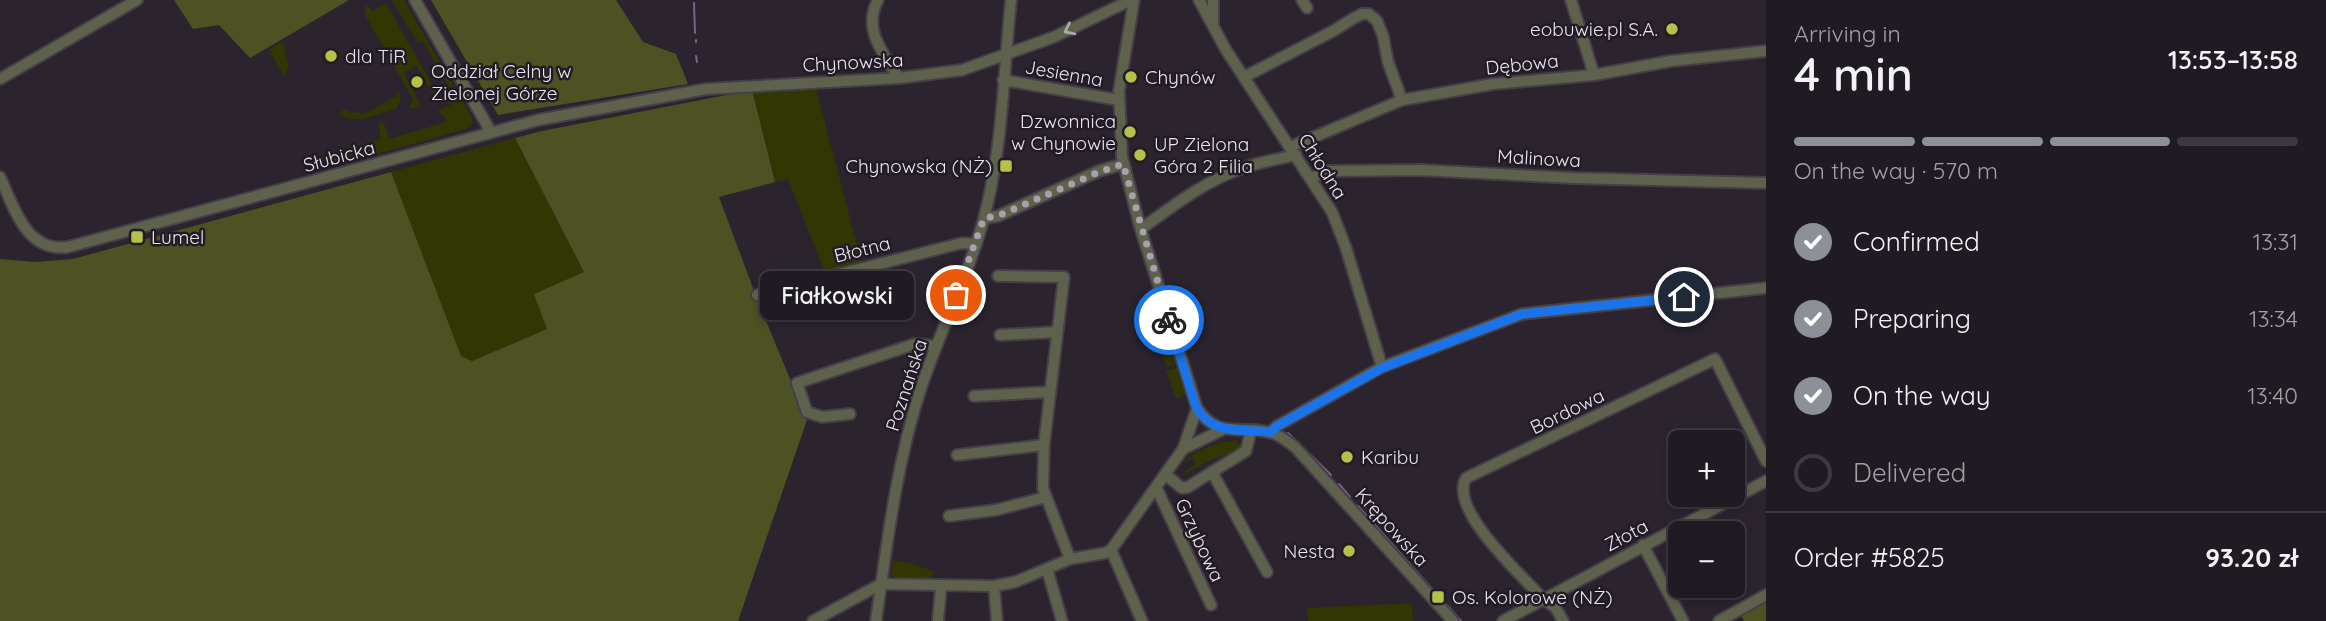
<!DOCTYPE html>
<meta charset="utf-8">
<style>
:root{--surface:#201b23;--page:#28242b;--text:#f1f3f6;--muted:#a2a1a6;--line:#3d3941;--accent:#8c9099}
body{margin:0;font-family:Quicksand,sans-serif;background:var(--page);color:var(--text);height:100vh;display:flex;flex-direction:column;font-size:26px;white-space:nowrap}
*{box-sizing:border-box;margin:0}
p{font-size:23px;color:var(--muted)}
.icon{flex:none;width:38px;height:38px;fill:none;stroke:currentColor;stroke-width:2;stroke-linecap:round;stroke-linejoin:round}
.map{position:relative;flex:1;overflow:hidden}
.panel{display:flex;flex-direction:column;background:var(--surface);width:560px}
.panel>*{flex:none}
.buttons{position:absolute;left:1668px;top:430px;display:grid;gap:14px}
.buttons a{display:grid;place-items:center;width:77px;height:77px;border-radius:10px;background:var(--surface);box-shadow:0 4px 10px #0003,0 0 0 2px var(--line);font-size:35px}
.pin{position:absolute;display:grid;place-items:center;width:60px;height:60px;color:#fff;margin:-30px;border:4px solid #fff;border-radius:50%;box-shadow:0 2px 7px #0007}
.courier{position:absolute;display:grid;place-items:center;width:70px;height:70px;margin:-35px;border:5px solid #1a73e8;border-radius:50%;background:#fff;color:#222;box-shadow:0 2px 9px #0007}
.bubble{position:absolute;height:49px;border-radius:10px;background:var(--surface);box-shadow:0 4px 10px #0003,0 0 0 2px var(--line);font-size:23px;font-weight:600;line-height:49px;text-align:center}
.head em{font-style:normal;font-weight:600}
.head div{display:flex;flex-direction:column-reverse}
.head{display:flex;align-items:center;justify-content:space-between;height:119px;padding:0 28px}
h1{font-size:46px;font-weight:600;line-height:52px}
.bar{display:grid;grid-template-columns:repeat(4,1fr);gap:10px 7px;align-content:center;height:84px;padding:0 28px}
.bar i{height:9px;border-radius:5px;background:var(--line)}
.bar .active{background:var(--accent)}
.bar p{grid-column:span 4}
.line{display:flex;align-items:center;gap:18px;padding:0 28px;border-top:2px solid var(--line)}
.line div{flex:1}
ol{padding:0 28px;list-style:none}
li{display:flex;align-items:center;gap:21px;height:77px}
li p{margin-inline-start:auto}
li .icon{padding:7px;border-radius:50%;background:var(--accent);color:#fff;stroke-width:4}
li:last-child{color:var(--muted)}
li i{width:38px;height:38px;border:4px solid var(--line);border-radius:50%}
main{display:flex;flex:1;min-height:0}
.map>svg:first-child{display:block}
</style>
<main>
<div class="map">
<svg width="1766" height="621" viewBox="0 0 1766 621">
<rect width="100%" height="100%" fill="#2b242f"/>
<g fill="#313603">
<polygon points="392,0 404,0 457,92 453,94 423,41 418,43"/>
<polygon points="386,3 441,100 438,102 416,65 404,73 421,106 418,107 415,102 416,108 409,109 413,99 365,15 365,7 369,6 372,11"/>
<polygon points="283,41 289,68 284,76 269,50"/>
<polygon points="815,84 862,264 826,275 788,179 775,182 752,90"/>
<path d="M398,90L401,100L397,108L392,110C375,115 353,126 339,113L345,109L352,113L360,112L362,115L398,95L396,91Z"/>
<polygon points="460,97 472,118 473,123 467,129 322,169 319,157 381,139 378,124 384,123 389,139 446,122 446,118 437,111 451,105 449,102"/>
<polygon points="515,138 584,272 547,329 472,361 461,356 391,172"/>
<polygon points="1167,335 1170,336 1178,363 1166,367 1156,340"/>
<polygon points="1179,367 1187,394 1176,399 1166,371"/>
<path d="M1237,440V443L1242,444L1238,450L1211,460L1185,474L1184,472L1196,464L1193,458L1182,464C1194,449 1219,442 1237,440Z"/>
<polygon points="893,560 913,564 936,572 926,582 898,581 891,576"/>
<polygon points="1412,603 1413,621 1308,621 1307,608"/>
</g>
<g fill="#4c5222">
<polygon points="174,0 349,0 250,58 219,25 193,29"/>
<polygon points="431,0 616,0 643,42 676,54 688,84 498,115"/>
<polygon points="752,90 775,182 719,197 757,299 807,420 738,621 0,621 0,259 35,262 73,259 391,172 461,356 472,361 547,329 534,294 584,272 515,138 542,131"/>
<polygon points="1766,599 1766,621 1744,621 1739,611"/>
</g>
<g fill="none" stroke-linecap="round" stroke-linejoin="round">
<g stroke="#7d628b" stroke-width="2">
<polyline points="694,3 695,33"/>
<polyline points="696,40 696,42"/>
<polyline points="696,56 697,62"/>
<polyline points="1288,433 1331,475"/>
<polyline points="1339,484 1350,497"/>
<polyline points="1358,506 1433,590"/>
<polyline points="1448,606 1461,621"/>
</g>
<defs>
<g id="minor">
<polyline points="415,0 483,118 488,127 487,134"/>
<path d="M878,0C862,29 883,53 899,78"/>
<path d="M1134,0L1119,91L1122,157L1140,227L1197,408C1219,441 1240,424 1272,433C1280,435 1288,442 1295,447L1453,621"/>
<polyline points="1199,0 1226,50 1332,212 1346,248 1382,367"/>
<polyline points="1302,0 1307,8"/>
<polyline points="1571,0 1594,75"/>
<polyline points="1213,22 1213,0"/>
<polyline points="1244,77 1333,31 1354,18 1362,14 1369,14 1377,21 1383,36 1388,62 1402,100"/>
<polyline points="0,79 137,0"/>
<polyline points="1003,80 1119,100"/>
<polyline points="1290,147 1402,100 1493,84 1594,75 1671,61 1766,51"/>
<path d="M0,177C14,207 26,253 68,247L538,120L706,89L899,78L962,70L1054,37L1131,0"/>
<polyline points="1311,178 1327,171 1421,170 1574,178 1766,183"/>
<polyline points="984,218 998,216 1099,171 1123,164"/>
<path d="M1141,229C1174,205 1205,181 1243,168C1260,162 1279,159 1296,155"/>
<polyline points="998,276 1064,277 1044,445 1043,488 1070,559"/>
<polyline points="757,295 962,243 976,244"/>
<polyline points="1000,335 1057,332"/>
<polyline points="974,396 1050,392"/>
<polyline points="850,414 822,417 807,412 797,383 915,344 935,346"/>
<polyline points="1271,432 1277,426 1382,367 1522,314 1766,288"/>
<polyline points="1183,449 1224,429"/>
<polyline points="957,455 1044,445"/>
<polyline points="1212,472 1267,572"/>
<polyline points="1166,475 1182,488 1188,487 1246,451 1251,430"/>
<polyline points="1157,489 1211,605"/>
<polyline points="949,516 996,510 1046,497"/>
<polyline points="1643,545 1683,621"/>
<polyline points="1111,550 1142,621"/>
<polyline points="1047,569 1062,621"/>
<polyline points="994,586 997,621"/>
<polyline points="813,621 881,584 994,586 1015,582 1070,559 1105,553 1111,550 1183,449 1197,408"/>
<path d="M876,621C887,544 896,466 920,391C940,329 972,270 987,206C1003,139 1004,68 1011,0"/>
<polyline points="938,621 941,586"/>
<polyline points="1503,621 1766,481"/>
<path d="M1563,621L1555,607L1543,599C1523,576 1448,510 1466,478L1715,359L1766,461"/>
<polyline points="1719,621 1766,595"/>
</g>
</defs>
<use href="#minor" stroke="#463f49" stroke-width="14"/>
<use href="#minor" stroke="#5e624d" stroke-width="10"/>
</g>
<defs><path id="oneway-chevron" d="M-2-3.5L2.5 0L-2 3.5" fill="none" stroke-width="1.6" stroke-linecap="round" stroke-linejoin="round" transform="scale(1.75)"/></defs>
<use stroke="#aaaaa4" href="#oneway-chevron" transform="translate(1069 30) rotate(154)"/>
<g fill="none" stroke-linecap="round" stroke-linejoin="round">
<polyline stroke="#a6a1aa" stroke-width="7" stroke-dasharray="0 12.6" points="956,295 984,218 998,216 1099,172 1123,164 1169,320"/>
<path stroke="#1a73e8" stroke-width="9" d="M1169,320L1195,404C1209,436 1242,429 1271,432L1277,426L1382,368L1522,314L1684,297"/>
</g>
<g fill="#b4c24a" stroke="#221b25" stroke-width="2.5">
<circle cx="1672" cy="29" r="7"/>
<circle cx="331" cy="56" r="7"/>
<circle cx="1131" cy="77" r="7"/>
<circle cx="417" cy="82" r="7"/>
<circle cx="1130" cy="132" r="7"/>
<circle cx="1140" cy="155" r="7"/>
<rect x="999" y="159" width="14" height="14" rx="3.5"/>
<rect x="130" y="230" width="14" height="14" rx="3.5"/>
<circle cx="1347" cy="457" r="7"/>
<circle cx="1349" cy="551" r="7"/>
<rect x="1431" y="590" width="14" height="14" rx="3.5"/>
</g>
<g text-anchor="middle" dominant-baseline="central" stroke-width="5" stroke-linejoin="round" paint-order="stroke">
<g font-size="19" fill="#e9e5ec" stroke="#221b25" text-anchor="start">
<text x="1658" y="29" text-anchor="end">eobuwie.pl S.A.</text>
<text x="345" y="56">dla TiR</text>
<text x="431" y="71">Oddział Celny w<tspan x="431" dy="22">Zielonej Górze</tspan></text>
<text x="1145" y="77">Chynów</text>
<text x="1116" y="121" text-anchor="end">Dzwonnica<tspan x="1116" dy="22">w Chynowie</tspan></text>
<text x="1154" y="144">UP Zielona<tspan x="1154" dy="22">Góra 2 Filia</tspan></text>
<text x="992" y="166" text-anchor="end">Chynowska (NŻ)</text>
<text x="151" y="237">Lumel</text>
<text x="1361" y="457">Karibu</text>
<text x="1335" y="551" text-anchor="end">Nesta</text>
<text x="1452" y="597">Os. Kolorowe (NŻ)</text>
</g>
<g font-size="19" fill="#e9e5ec" stroke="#221b25">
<text transform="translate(853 62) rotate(-3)">Chynowska</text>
<text transform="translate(1522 64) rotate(-6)">Dębowa</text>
<text transform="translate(1064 73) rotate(10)">Jesienna</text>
<text transform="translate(339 156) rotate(-15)">Słubicka</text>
<text transform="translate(1539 158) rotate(3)">Malinowa</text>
<text transform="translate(1323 166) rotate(58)">Chłodna</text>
<text transform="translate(862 249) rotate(-14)">Błotna</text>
<text transform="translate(906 385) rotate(-72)">Poznańska</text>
<text transform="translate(1567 411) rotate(-26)">Bordowa</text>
<text transform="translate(1392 527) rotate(48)">Krępowska</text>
<text transform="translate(1626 535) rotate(-28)">Złota</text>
<text transform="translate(1200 540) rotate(65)">Grzybowa</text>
</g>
</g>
</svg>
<div class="buttons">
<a>+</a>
<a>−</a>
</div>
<div class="pin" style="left:956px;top:295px;background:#ea580c"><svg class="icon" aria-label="bag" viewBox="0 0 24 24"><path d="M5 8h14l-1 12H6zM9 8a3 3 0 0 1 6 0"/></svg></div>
<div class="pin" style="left:1684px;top:297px;background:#1f2937"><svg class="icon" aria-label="home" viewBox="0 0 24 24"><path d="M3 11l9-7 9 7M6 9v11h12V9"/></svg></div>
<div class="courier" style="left:1169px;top:320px"><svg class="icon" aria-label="bike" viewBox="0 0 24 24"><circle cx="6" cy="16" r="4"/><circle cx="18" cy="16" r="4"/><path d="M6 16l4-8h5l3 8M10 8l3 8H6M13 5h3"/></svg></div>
<div class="bubble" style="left:760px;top:271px;width:154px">Fiałkowski</div>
</div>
<section class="panel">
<div class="head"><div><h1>4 min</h1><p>Arriving in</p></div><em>13:53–13:58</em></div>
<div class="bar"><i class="active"></i><i class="active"></i><i class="active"></i><i></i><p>On the way · 570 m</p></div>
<ol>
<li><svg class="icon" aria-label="check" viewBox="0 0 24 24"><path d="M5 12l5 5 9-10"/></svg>Confirmed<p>13:31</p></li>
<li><svg class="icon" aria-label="check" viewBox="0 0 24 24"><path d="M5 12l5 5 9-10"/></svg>Preparing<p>13:34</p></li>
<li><svg class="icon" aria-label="check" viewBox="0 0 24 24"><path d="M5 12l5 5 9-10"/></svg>On the way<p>13:40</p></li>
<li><i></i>Delivered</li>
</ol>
<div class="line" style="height:91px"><div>Order #5825</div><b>93.20 zł</b></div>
</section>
</main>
